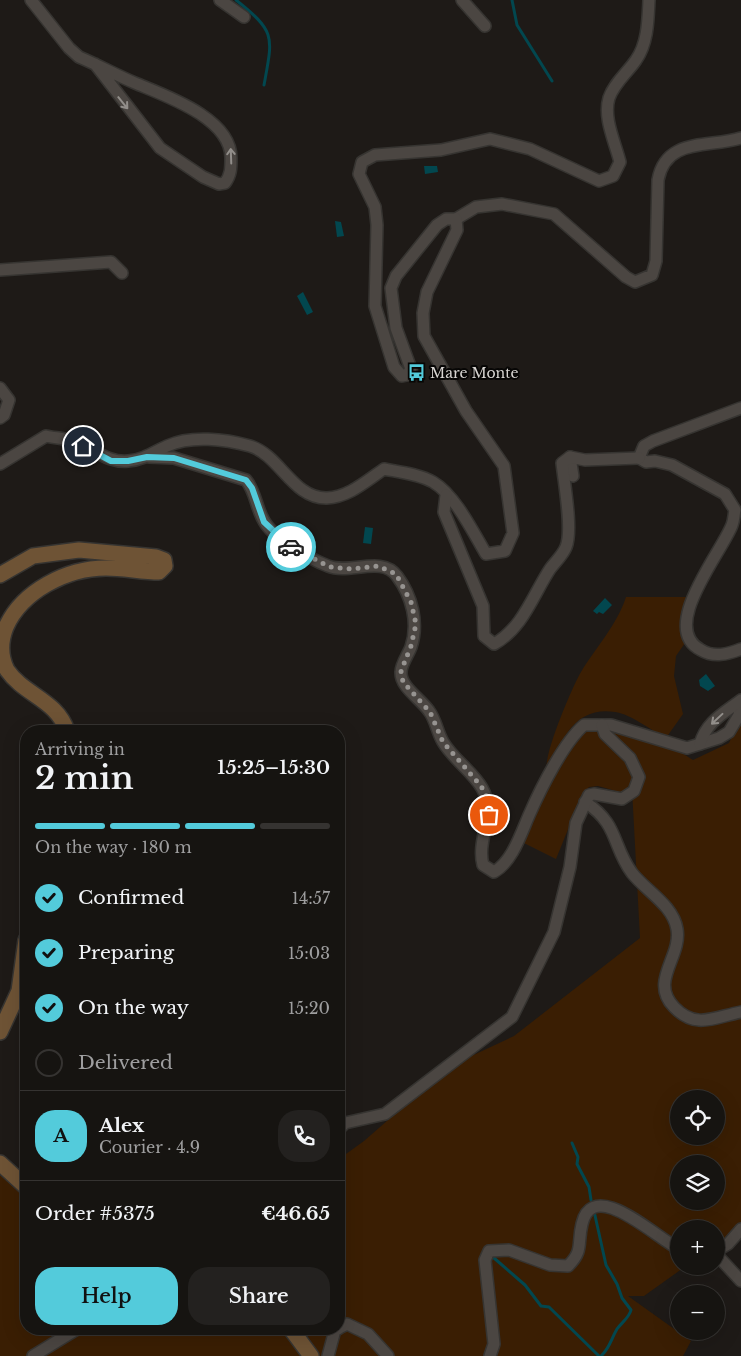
<!DOCTYPE html>
<meta charset="utf-8">
<style>
:root{--surface:#161411;--page:#23211f;--text:#f1f3f6;--muted:#9e9e9f;--line:#353331;--accent:#53cbdb}
body{margin:0;font-family:"Libre Baskerville",serif;background:var(--page);color:var(--text);height:100vh;display:flex;flex-direction:column;font-size:19px;white-space:nowrap}
*{box-sizing:border-box;margin:0}
p{font-size:16px;color:var(--muted)}
.icon{flex:none;width:28px;height:28px;fill:none;stroke:currentColor;stroke-width:2;stroke-linecap:round;stroke-linejoin:round}
.map{position:relative;flex:1;overflow:hidden}
.side{position:absolute;left:20px;top:725px;width:325px;height:610px;display:flex;flex-direction:column;background:var(--surface);border-radius:20px;box-shadow:0 5px 20px #0002,0 0 0 1px var(--line)}
.side>*{flex:none}
.fabs{position:absolute;left:670px;top:1090px;display:grid;gap:10px}
.fabs a{display:grid;place-items:center;width:55px;height:55px;border-radius:50%;background:var(--surface);box-shadow:0 5px 20px #0002,0 0 0 1px var(--line);font-size:25px}
.pin{position:absolute;display:grid;place-items:center;width:42px;height:42px;color:#fff;margin:-21px;border:2px solid #fff;border-radius:50%;box-shadow:0 1px 5px #0007}
.courier{position:absolute;display:grid;place-items:center;width:50px;height:50px;margin:-25px;border:4px solid #53cbdb;border-radius:50%;background:#fff;color:#222;box-shadow:0 1px 6px #0007}
.summary em{font-style:normal;font-weight:600}
.summary div{display:flex;flex-direction:column-reverse}
.summary{display:flex;align-items:center;justify-content:space-between;height:85px;padding:0 15px}
h1{font-size:32px;font-weight:600;line-height:38px}
.bar{display:grid;grid-template-columns:repeat(4,1fr);gap:8px 5px;align-content:center;height:60px;padding:0 15px}
.bar i{height:6px;border-radius:4px;background:var(--line)}
.bar .on{background:var(--accent)}
.bar p{grid-column:span 4}
.line{display:flex;align-items:center;gap:12px;padding:0 15px;border-top:1px solid var(--line)}
.line div{flex:1}
.round{display:grid;place-items:center;flex:none;width:52px;height:52px;border-radius:20px;background:var(--page)}
ol{padding:0 15px;list-style:none}
li{display:flex;align-items:center;gap:15px;height:55px}
li p{margin-inline-start:auto}
li .icon{padding:5px;border-radius:50%;background:var(--accent);color:#111;stroke-width:4}
li:last-child{color:var(--muted)}
li i{width:28px;height:28px;border:2px solid var(--line);border-radius:50%}
.cta{display:flex;gap:10px;margin-top:auto;padding:10px 15px}
.cta a{flex:1;height:58px;border-radius:20px;background:var(--accent);color:#111;font-size:20px;font-weight:600;line-height:58px;text-align:center}
.cta a+a{background:var(--page);color:var(--text)}
.map>svg:first-child{display:block}
</style>
<div class="map">
<svg width="741" height="1356" viewBox="0 0 741 1356">
<rect width="100%" height="100%" fill="#1e1a17"/>
<g fill="#3a1e03" fill-rule="evenodd">
<path d="M626,597H688L687,640L676,656L674,676L683,714L666,738C652,731 631,714 615,712C574,706 563,740 547,769C543,756 572,687 581,672C596,647 617,625 626,597Z"/>
<path d="M741,717V1228L716,1245V1229H679V1266H686L644,1296H628L691,1341L683,1356H0V1175L26,1197V1329H339V1159L364,1141L450,1066L514,1036L640,938L632,789L642,784C641,757 632,752 613,735L614,731L674,748L693,760L729,743ZM679,1099H716V1136H679ZM679,1164H716V1201H679Z"/>
<path d="M588,728C611,735 627,757 635,778L623,793L598,786L589,787L582,795L556,859L522,842L542,798L579,731Z"/>
</g>
<g fill="#02474f">
<polygon points="424,166 437,166 438,172 425,174"/>
<polygon points="335,221 341,222 344,236 337,237"/>
<polygon points="303,292 313,312 307,315 297,296"/>
<polygon points="365,527 373,528 371,544 363,543"/>
<polygon points="605,598 612,605 603,614 599,612 597,614 593,611"/>
<polygon points="706,674 715,686 708,691 700,686 699,680"/>
</g>
<g fill="none" stroke-linecap="round" stroke-linejoin="round">
<g stroke="#02474f" stroke-width="3">
<path d="M236,0C276,32 273,36 264,85"/>
<polyline points="512,0 517,25 552,81"/>
<polyline points="572,1143 578,1157 577,1164 589,1187 591,1200"/>
<path d="M594,1211L606,1265L617,1284L622,1298L631,1310C629,1318 622,1322 617,1329C611,1339 610,1348 601,1356"/>
<polyline points="494,1258 525,1285 541,1306 549,1307 599,1356"/>
</g>
<defs>
<g id="street">
<path d="M31,0L69,48L79,57C98,65 116,75 135,83C166,96 231,118 231,158C231,168 231,175 225,183L219,184L203,177L160,148L95,64"/>
<polyline points="220,0 244,17"/>
<polyline points="462,0 485,26"/>
<path d="M456,219L476,207L502,204L554,214L626,277L635,282L652,275L656,261L658,180C666,137 709,148 741,138"/>
<polyline points="0,270 111,262 122,273"/>
<polyline points="0,388 9,400 4,415 0,418"/>
<path d="M149,457L174,458L246,480C256,492 256,508 264,521C274,539 310,559 328,566C349,575 382,555 397,576C412,596 419,623 411,647C408,655 401,664 401,672C400,687 421,699 429,711C436,720 437,732 443,742C453,759 472,771 482,788C497,814 476,839 483,865L494,872C513,861 521,833 530,813C541,788 564,742 584,725H611L687,748L719,738L729,732L739,715L741,703"/>
<polyline points="570,457 573,476"/>
<path d="M639,458L646,462L655,461L672,465L725,494L735,510C734,514 734,520 732,525C722,552 658,628 701,650C714,658 728,654 741,649"/>
<polyline points="639,458 644,446 653,441 741,408"/>
<path d="M0,464L46,436C54,438 64,438 72,441C93,447 106,463 128,461C143,460 154,452 167,446C191,435 225,439 250,446C280,455 293,499 327,498C349,497 366,481 384,469C400,472 419,474 433,482C455,495 473,532 486,554L505,551L513,533L504,466L466,411L424,336L423,313L427,292L457,230L456,219H446L437,225L396,276L391,288L396,328L411,369L407,375L402,376L394,367L375,306L377,225L375,207L359,174L362,162L375,155L441,150L490,139L530,149L599,181L613,176L620,162C615,142 603,118 609,98C614,83 628,72 636,60C648,43 648,20 649,0"/>
<path d="M446,495L444,512L483,606L484,636L494,644C523,628 533,595 550,569C555,562 563,555 566,547C573,530 564,482 562,463L570,457L585,460L639,458"/>
<path d="M700,744C706,722 724,713 741,700"/>
<path d="M585,802C619,824 612,846 632,873C646,891 673,905 677,929C682,957 649,981 674,1007C696,1030 715,1017 741,1012"/>
<polyline points="339,1129 345,1123 385,1114 512,1017 554,932 570,867 576,823 589,795 594,794 622,799 634,791 639,777 630,758 605,734 602,725"/>
<polyline points="716,1251 728,1244 741,1229"/>
<polyline points="716,1254 741,1281"/>
<polyline points="339,1328 347,1324 368,1334 388,1356"/>
<polyline points="33,1356 77,1329"/>
<polyline points="328,1356 335,1330 338,1329"/>
<path d="M490,1356L494,1344L485,1260L489,1251L509,1250L550,1265L568,1266C584,1250 577,1244 582,1224C593,1176 656,1238 679,1249"/>
</g>
<g id="secondary">
<path d="M0,575L33,556L79,550L156,557L164,560L165,566L159,572C142,572 124,568 106,568C67,568 22,591 6,627C0,642 0,656 7,670C24,695 57,700 67,731"/>
<polyline points="0,1032 19,991 26,940"/>
<polyline points="0,1163 26,1187"/>
<polyline points="291,1329 311,1356"/>
</g>
</defs>
<use href="#street" stroke="#363431" stroke-width="14"/>
<use href="#secondary" stroke="#363431" stroke-width="18"/>
<use href="#street" stroke="#4b4642" stroke-width="11"/>
<use href="#secondary" stroke="#6e5335" stroke-width="15"/>
</g>
<defs><path id="oneway-shaft" d="M-6 0H5M1.5-3L5.5 0L1.5 3" fill="none" stroke-width="1.6" stroke-linecap="round" stroke-linejoin="round" transform="scale(1.25)"/></defs>
<g stroke="#928e8a">
<use href="#oneway-shaft" transform="translate(123 103) rotate(51)"/>
<use href="#oneway-shaft" transform="translate(231 156) rotate(-92)"/>
<use href="#oneway-shaft" transform="translate(717 719) rotate(137)"/>
</g>
<g fill="none" stroke-linecap="round" stroke-linejoin="round">
<polyline stroke="#979491" stroke-width="5" stroke-dasharray="0 9" points="291,547 330,567 352,569 378,566 396,574 411,602 416,624 411,646 401,671 403,682 430,712 443,742 481,786 488,799 489,815"/>
<polyline stroke="#53cbdb" stroke-width="6" points="83,446 111,461 128,461 147,457 174,458 246,480 252,488 264,522 291,547"/>
</g>
<defs>
<symbol id="bus-bare" viewBox="-9 -9 18 18"><path d="M-5-6H5V4H4V6H2V4H-2V6H-4V4H-5ZM-3.5-4V0h7V-4ZM-3.5 1.2v1.5H-2V1.2ZM2 1.2v1.5H3.5V1.2Z" fill="#53cbdb" stroke="#070605" stroke-width="2.5" paint-order="stroke"/></symbol>
</defs>
<g fill-rule="evenodd">
<use href="#bus-bare" x="404" y="360" width="25" height="25"/>
</g>
<g text-anchor="middle" dominant-baseline="central" stroke-width="4" stroke-linejoin="round" paint-order="stroke">
<g font-size="14" fill="#d8d5d2" stroke="#070605" text-anchor="start">
<text x="430" y="373">Mare Monte</text>
</g>
</g>
</svg>
<div class="fabs">
<a><svg class="icon" aria-label="locate" viewBox="0 0 24 24"><circle cx="12" cy="12" r="6"/><path d="M12 2v4M12 18v4M2 12h4M18 12h4"/></svg></a>
<a><svg class="icon" aria-label="layers" viewBox="0 0 24 24"><path d="M12 4l9 5-9 5-9-5zM3 14l9 5 9-5"/></svg></a>
<a>+</a>
<a>−</a>
</div>
<div class="pin" style="left:489px;top:815px;background:#ea580c"><svg class="icon" aria-label="bag" viewBox="0 0 24 24"><path d="M5 8h14l-1 12H6zM9 8a3 3 0 0 1 6 0"/></svg></div>
<div class="pin" style="left:83px;top:446px;background:#1f2937"><svg class="icon" aria-label="home" viewBox="0 0 24 24"><path d="M3 11l9-7 9 7M6 9v11h12V9"/></svg></div>
<div class="courier" style="left:291px;top:547px"><svg class="icon" aria-label="car" viewBox="0 0 24 24"><path d="M5 17H2v-5l4-1 3-4h7l3 4 3 1v5h-3M9 17h6M6 11h13"/><circle cx="7" cy="17" r="2"/><circle cx="17" cy="17" r="2"/></svg></div>
<section class="side">
<div class="summary"><div><h1>2 min</h1><p>Arriving in</p></div><em>15:25–15:30</em></div>
<div class="bar"><i class="on"></i><i class="on"></i><i class="on"></i><i></i><p>On the way · 180 m</p></div>
<ol>
<li><svg class="icon" aria-label="check" viewBox="0 0 24 24"><path d="M5 12l5 5 9-10"/></svg>Confirmed<p>14:57</p></li>
<li><svg class="icon" aria-label="check" viewBox="0 0 24 24"><path d="M5 12l5 5 9-10"/></svg>Preparing<p>15:03</p></li>
<li><svg class="icon" aria-label="check" viewBox="0 0 24 24"><path d="M5 12l5 5 9-10"/></svg>On the way<p>15:20</p></li>
<li><i></i>Delivered</li>
</ol>
<div class="line" style="height:90px"><b class="round" style="background:var(--accent);color:#111">A</b><div><b>Alex</b><p>Courier · 4.9</p></div><a class="round"><svg class="icon" aria-label="phone" viewBox="0 0 24 24"><path d="M5 4h4l2 5-3 2q2 4 5 5l2-3 5 2v4C11 20 4 13 5 4z"/></svg></a></div>
<div class="line" style="height:65px"><div>Order #5375</div><b>€46.65</b></div>
<div class="cta"><a>Help</a><a>Share</a></div>
</section>
</div>
